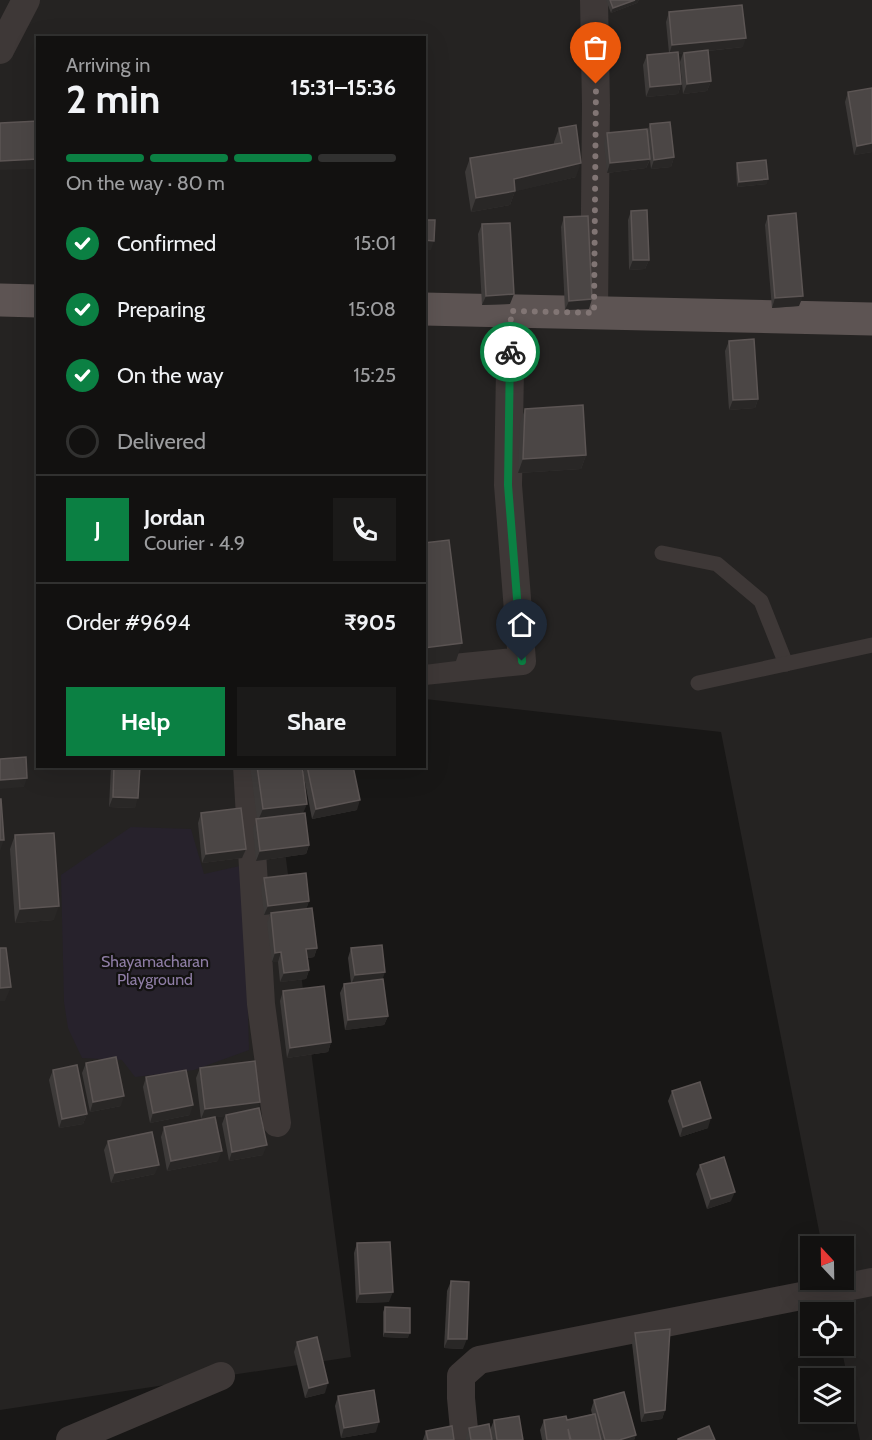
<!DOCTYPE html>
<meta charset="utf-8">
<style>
:root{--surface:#121110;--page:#1b1a19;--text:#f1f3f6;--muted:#9c9d9f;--line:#313130;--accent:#0b8043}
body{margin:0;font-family:Cabin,sans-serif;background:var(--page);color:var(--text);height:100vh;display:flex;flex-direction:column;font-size:22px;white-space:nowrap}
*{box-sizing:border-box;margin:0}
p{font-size:20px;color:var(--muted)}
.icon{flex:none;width:33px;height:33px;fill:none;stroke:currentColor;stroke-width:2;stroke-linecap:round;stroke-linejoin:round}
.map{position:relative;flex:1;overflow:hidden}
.drawer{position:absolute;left:36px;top:36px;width:390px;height:732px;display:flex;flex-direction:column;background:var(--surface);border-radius:0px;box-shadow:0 6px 24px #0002,0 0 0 2px var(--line)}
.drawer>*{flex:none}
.needle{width:39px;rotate:338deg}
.fabs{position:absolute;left:800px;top:1236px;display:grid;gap:12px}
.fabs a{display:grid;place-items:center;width:54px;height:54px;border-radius:0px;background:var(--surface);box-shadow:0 6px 24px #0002,0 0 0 2px var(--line);font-size:30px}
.pin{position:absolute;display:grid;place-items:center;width:51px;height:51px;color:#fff;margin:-62px -26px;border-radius:50% 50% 50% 0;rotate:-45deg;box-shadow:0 0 6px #0007}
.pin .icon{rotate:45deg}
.courier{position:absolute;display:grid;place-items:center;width:60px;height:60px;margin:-30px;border:4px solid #0b8043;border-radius:50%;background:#fff;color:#222;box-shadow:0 2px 8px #0007}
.summary em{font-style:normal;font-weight:700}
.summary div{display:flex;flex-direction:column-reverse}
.summary{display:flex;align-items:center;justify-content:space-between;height:102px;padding:0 30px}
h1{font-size:39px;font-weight:700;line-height:45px}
.bar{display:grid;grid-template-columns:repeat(4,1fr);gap:9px 6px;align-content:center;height:72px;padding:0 30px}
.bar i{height:8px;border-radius:4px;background:var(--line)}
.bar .active{background:var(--accent)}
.bar p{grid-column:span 4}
.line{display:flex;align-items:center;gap:15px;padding:0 30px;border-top:2px solid var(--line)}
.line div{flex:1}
.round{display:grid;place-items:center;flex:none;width:63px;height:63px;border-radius:0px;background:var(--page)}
ol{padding:0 30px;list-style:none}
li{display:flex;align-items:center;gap:18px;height:66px}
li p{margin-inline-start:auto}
li .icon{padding:6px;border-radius:50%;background:var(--accent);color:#fff;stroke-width:4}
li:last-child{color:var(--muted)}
li i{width:33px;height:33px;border:3px solid var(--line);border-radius:50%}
.action{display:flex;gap:12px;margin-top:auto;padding:12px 30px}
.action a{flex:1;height:69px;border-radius:0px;background:var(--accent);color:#fff;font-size:24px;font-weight:700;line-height:69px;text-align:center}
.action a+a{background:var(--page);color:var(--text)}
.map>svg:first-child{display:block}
</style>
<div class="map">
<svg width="872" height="1440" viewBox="0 0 872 1440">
<rect width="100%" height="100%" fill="#181716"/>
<polygon fill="#252322" points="0,0 872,0 872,1440 860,1440 841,1346 843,1346 843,1312 835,1312 828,1280 843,1280 843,1246 822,1246 721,732 425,699 424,38 38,38 38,766 274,767 351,1357 0,1410"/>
<polygon fill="#27222c" points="131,827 191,829 204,874 244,865 249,1050 194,1070 135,1077 122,1060 82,1058 68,1028 64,1002 61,875"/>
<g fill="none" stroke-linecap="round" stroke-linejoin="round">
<g stroke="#3e3837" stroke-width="15">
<polyline points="662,553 717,564 761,601 786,664"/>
<polyline points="698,683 872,645"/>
</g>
<g stroke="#3e3837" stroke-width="28">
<polyline points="0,50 26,0"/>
<polyline points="594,313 596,105 594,0"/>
<polyline points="424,671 522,661 508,485 511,311"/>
<polyline points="247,766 261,1004 277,1123"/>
<polyline points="70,1440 221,1376"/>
<polyline points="465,1440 461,1398 461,1376 479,1360 872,1282"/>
</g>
<g stroke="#5d5453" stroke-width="33">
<polyline points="0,300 38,301"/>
<polyline points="424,309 872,319"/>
</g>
</g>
<g fill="#3d3a39">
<polygon points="606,0 639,0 637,3 611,13"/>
<polygon points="669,12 743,47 708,51 711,81 707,91 683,94 680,62 683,53 678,54 681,84 678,94 646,97 643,65 647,55 669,53 666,22"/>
<polygon points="848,92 872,152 854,155 845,102"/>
<polygon points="650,124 674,157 671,167 651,169 650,160 646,168 607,173 604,143 607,133 647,132"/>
<polygon points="559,128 576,177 515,191 510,205 471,212 465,172 470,158 554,144 554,142"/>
<polygon points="737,163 767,184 737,187 736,168"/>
<polygon points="631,211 649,260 645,269 629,270 628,220"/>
<polygon points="768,216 799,306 772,308 765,225"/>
<polygon points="564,217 589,309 565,310 561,227"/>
<polygon points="482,224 510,304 482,305 478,234"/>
<polygon points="729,341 758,399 755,408 729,410 725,351"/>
<polygon points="525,409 586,455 581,469 518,473 520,423"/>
<polygon points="111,766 140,766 135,808 109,807"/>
<polygon points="250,766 302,766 303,813 309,845 306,854 256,861 253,829 257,819"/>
<polygon points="305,766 353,766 357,810 312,819 303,772"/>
<polygon points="201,813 246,849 242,858 202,863 198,823"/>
<polygon points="15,835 54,920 15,923 10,849"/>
<polygon points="264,878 309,901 306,909 317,948 314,957 308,958 309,970 306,979 280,982 278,962 272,962 267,923 270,915 264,915 261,888"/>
<polygon points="351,948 382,979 388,1016 384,1025 345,1030 340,993 344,984 351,983 348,958"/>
<polygon points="283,991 331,1042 328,1052 287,1058 280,1001"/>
<polygon points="86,1063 121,1106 90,1112 82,1073"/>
<polygon points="200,1068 258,1108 263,1155 229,1161 222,1124 225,1116 215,1117 218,1161 167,1171 161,1137 164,1127 214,1117 201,1119 196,1078"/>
<polygon points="53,1070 87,1114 83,1124 59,1128 49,1080"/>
<polygon points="146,1077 190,1115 150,1123 143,1087"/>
<polygon points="672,1091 708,1128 680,1137 668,1101"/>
<polygon points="108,1141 155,1174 111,1183 104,1150"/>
<polygon points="700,1165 731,1201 707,1209 696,1174"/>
<polygon points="357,1243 389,1302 356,1303 354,1253"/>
<polygon points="451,1281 463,1349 444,1348 447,1291"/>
<polygon points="385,1307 408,1338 383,1337 383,1312"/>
<polygon points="635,1333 665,1410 662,1419 641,1422 632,1343"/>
<polygon points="297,1342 325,1393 305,1398 294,1352"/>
<polygon points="338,1396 376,1432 341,1438 335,1406"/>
<polygon points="594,1400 636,1435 634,1440 542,1440 540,1430 544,1420 567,1420 592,1414 591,1410"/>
<polygon points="494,1420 523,1440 492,1440 490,1430"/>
<polygon points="469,1428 492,1440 466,1440 466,1437"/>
<polygon points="426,1431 454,1440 423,1440"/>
</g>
<g fill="#292726">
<polygon points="635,0 639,0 637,3 611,13 613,8"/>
<polygon points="746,38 743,47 669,55 672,45"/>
<polygon points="711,81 707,91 683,94 687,84"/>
<polygon points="681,84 678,94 646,97 650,87"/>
<polygon points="872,143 872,152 854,155 857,146"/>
<polygon points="674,157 671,167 651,169 654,160"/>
<polygon points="38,159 38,169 0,170 0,161"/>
<polygon points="650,159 646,168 607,173 610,163"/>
<polygon points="581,163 576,177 513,192 515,191 510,205 471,212 476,198 514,179"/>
<polygon points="768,179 767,184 737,187 739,182"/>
<polygon points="424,240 434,241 431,250 424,250"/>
<polygon points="633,260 649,260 645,269 629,270"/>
<polygon points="514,294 510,304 482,305 486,296"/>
<polygon points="803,296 799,306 772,308 775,298"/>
<polygon points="592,299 589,309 565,310 569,301"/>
<polygon points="758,399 755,408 729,410 733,400"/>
<polygon points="586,455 581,469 518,473 523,459"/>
<polygon points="462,643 456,661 424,665 424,648"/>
<polygon points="27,778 24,787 0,789 0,780"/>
<polygon points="113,797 138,798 135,808 109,807"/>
<polygon points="360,800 357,810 312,819 316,809"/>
<polygon points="307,804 301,818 257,823 263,809"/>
<polygon points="0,840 4,840 0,851"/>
<polygon points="309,845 306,854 256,861 260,851"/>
<polygon points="246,849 242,858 202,863 206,854"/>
<polygon points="309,901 306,910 264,915 268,906"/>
<polygon points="59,906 54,920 15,923 20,909"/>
<polygon points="317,948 314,957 303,959 306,949"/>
<polygon points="281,952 278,962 272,962 275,953"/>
<polygon points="309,970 306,979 280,982 284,973"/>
<polygon points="385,972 382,981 351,985 355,975"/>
<polygon points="11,987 5,1001 0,1001 0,988"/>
<polygon points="388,1016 384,1025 345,1030 348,1020"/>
<polygon points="331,1042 328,1052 287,1058 290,1048"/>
<polygon points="124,1096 121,1106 90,1112 93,1102"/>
<polygon points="260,1102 257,1112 201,1119 205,1109"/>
<polygon points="193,1105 190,1115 150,1123 153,1113"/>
<polygon points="87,1114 83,1124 59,1128 62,1119"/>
<polygon points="711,1118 708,1128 680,1137 683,1127"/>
<polygon points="267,1145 263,1155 229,1161 232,1152"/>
<polygon points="222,1151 218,1161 167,1171 171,1161"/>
<polygon points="159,1165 155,1174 111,1183 115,1173"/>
<polygon points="735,1192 731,1201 707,1209 711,1199"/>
<polygon points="393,1292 389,1302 356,1303 360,1294"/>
<polygon points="385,1332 410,1333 408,1338 383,1337"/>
<polygon points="448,1339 467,1339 463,1349 444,1348"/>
<polygon points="328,1383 325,1393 305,1398 309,1388"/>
<polygon points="665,1410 662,1419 641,1422 645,1413"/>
<polygon points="379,1422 376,1432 341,1438 344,1428"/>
<polygon points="636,1435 634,1440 619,1440"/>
</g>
<g fill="#4b4645" stroke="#5c5554" stroke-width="1.5">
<polygon points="610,0 635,0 613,8"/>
<polygon points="742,5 746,38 672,45 669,12"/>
<polygon points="708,50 711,81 687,84 684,53"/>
<polygon points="678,52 681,84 650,87 647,55"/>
<polygon points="872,88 872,143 857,146 848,92"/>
<polygon points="38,121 38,159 0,161 0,123"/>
<polygon points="670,122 674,157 654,160 650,124"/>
<polygon points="576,125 581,163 514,179 515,191 476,198 470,158 562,143 559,128"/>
<polygon points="647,129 650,159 610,163 607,133"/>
<polygon points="766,160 768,179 739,182 737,163"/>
<polygon points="647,210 649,260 633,260 631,211"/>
<polygon points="796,213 803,296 775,298 768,216"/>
<polygon points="588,216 592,299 569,301 564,217"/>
<polygon points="424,220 435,220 434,241 424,240"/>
<polygon points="510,223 514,294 486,296 482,224"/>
<polygon points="754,339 758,399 733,400 729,341"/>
<polygon points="583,405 586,455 523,459 525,409"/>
<polygon points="449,540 462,643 424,648 424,543"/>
<polygon points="26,757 27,778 0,780 0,759"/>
<polygon points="114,766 140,766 138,798 113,797"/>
<polygon points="257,766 302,766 307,804 263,809"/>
<polygon points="307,766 353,766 360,800 316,809"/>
<polygon points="0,799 1,799 4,840 0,840"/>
<polygon points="241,808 246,849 206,854 201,813"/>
<polygon points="305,813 309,845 260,851 256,819"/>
<polygon points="54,833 59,906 20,909 15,835"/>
<polygon points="306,873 309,901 268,906 264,878"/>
<polygon points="312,908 317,948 306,949 309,970 284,973 281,952 275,953 271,913"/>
<polygon points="382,945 385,972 355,975 351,948"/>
<polygon points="0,948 6,948 11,987 0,988"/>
<polygon points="383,979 388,1016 348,1020 344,984"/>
<polygon points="324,986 331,1042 290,1048 283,991"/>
<polygon points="116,1057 124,1096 93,1102 86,1063"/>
<polygon points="255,1061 260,1102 205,1109 200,1068"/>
<polygon points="77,1065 87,1114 62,1119 53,1070"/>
<polygon points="186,1070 193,1105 153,1113 146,1077"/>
<polygon points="700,1082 711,1118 683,1127 672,1091"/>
<polygon points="259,1108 267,1145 232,1152 226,1115"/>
<polygon points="215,1117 222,1151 171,1161 164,1127"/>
<polygon points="152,1132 159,1165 115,1173 108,1141"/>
<polygon points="724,1157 735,1192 711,1199 700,1165"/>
<polygon points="390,1242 393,1292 360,1294 357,1243"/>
<polygon points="451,1281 469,1282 467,1339 448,1339"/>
<polygon points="385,1307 410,1308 410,1333 385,1332"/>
<polygon points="670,1329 665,1410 645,1413 635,1333"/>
<polygon points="317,1337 328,1383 309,1388 297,1342"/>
<polygon points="374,1390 379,1422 344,1428 338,1396"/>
<polygon points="624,1392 636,1435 619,1440 605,1440 594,1400"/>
<polygon points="595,1414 601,1440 571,1440 568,1429 570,1440 547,1440 544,1420 566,1416 567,1420"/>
<polygon points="519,1416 523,1440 497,1440 494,1420"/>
<polygon points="489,1424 492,1440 471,1440 469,1428"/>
<polygon points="452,1426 454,1440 428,1440 426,1431"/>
<polygon points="709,1426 715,1440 678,1440 678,1439"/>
</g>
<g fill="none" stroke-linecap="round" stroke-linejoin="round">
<polyline stroke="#817574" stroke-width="6" stroke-dasharray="0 10.8" points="510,352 511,311 594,313 596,84"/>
<polyline stroke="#0b8043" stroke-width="8" points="510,352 508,485 522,661"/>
</g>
<g text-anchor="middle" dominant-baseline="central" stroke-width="4.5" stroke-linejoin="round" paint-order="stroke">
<g font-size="16" fill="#8e7da5" stroke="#131211">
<text x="155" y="961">Shayamacharan<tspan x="155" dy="18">Playground</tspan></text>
</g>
</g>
</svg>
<div class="fabs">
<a><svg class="needle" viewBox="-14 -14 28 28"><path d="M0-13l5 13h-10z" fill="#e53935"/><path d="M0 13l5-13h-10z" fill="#9c9d9f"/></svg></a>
<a><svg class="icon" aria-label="locate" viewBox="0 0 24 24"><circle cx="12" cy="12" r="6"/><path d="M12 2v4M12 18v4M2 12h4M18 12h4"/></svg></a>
<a><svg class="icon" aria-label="layers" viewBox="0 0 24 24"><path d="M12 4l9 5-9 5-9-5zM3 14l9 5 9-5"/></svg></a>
</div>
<div class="pin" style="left:596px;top:84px;background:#ea580c"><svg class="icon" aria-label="bag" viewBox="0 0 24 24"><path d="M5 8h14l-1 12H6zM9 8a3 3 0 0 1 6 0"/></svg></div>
<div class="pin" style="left:522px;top:661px;background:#1f2937"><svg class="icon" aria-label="home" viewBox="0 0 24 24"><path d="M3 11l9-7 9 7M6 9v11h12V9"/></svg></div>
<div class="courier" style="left:510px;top:352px"><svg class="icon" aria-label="bike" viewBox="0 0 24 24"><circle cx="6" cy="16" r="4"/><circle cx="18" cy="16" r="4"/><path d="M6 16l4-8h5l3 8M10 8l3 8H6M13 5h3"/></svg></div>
<section class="drawer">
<div class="summary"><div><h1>2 min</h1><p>Arriving in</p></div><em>15:31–15:36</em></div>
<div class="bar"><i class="active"></i><i class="active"></i><i class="active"></i><i></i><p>On the way · 80 m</p></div>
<ol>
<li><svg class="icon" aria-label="check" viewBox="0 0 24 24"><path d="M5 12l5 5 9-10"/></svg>Confirmed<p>15:01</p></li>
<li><svg class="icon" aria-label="check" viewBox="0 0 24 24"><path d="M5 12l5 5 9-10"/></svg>Preparing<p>15:08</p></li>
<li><svg class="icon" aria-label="check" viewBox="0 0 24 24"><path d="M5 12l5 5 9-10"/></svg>On the way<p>15:25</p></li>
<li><i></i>Delivered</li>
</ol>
<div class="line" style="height:108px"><b class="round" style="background:var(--accent);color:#fff">J</b><div><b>Jordan</b><p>Courier · 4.9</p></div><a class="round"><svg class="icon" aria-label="phone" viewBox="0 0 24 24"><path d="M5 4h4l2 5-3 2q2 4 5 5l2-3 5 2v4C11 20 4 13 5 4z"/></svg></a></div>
<div class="line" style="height:78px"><div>Order #9694</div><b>₹905</b></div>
<div class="action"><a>Help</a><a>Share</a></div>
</section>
</div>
